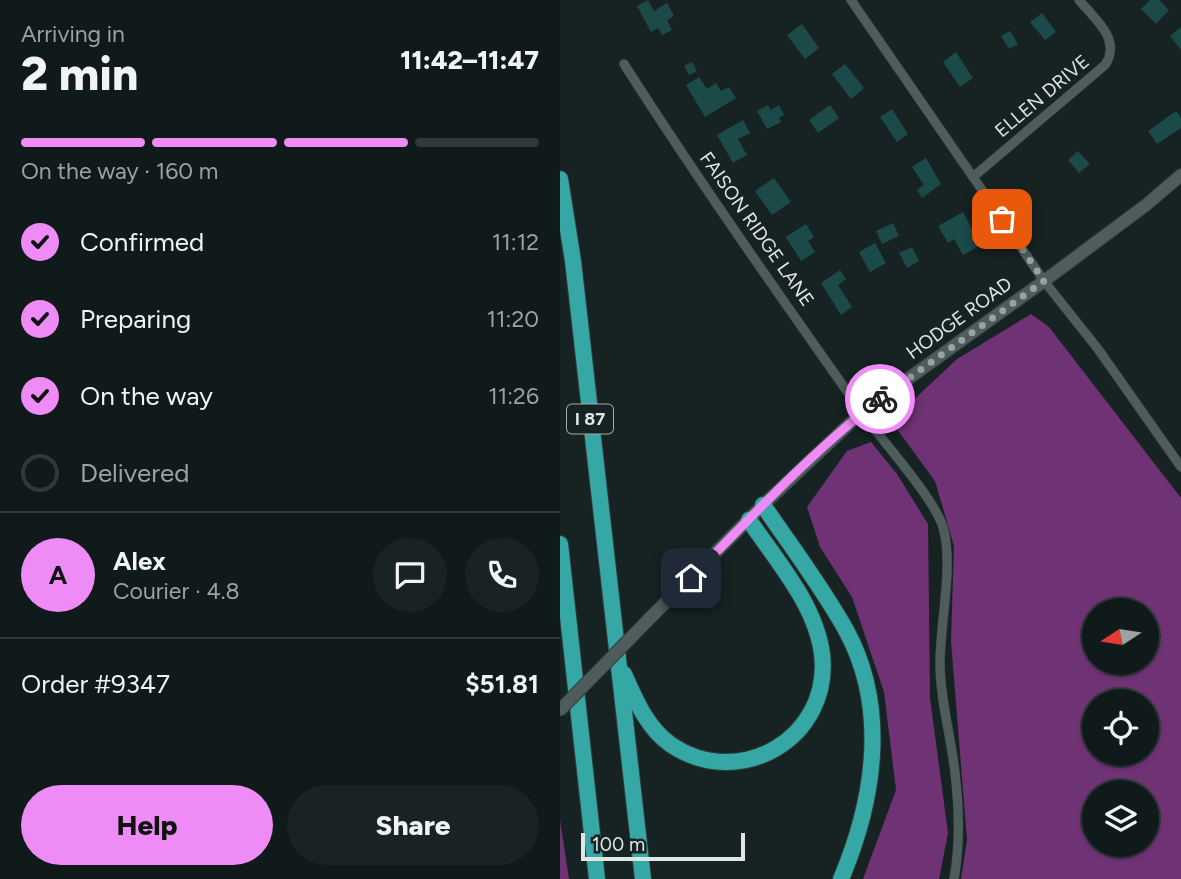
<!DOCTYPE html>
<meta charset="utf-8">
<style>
:root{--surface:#101a1a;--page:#192323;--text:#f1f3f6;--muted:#9ca1a2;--line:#303839;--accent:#ef8bf7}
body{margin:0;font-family:Figtree,sans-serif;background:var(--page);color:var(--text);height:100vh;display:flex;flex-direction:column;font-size:26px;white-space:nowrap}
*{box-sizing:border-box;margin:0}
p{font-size:23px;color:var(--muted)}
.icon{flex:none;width:38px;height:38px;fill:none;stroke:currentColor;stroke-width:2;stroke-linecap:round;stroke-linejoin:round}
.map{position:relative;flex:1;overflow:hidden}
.panel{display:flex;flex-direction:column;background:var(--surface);width:560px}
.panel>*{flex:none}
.needle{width:46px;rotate:258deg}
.controls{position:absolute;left:522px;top:598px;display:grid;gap:14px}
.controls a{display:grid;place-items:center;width:77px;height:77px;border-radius:50%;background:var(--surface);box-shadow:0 2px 5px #0004,0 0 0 2px var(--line);font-size:35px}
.scale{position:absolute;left:21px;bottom:18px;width:164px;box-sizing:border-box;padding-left:7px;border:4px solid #dee7e6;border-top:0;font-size:19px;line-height:24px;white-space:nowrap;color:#dee7e6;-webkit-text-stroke:5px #162322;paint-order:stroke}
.pin{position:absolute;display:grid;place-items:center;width:60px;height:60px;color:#fff;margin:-30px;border-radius:14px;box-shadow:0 4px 10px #0006}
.courier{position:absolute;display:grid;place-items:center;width:70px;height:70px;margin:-35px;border:5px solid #ef8bf7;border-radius:50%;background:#fff;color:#222;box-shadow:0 2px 9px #0007}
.summary em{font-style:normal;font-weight:800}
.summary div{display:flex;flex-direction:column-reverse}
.summary{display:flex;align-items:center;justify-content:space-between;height:119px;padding:0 21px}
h1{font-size:46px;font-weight:800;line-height:52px}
.bar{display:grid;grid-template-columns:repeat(4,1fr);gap:10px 7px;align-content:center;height:84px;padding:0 21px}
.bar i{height:9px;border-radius:5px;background:var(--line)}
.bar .current{background:var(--accent)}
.bar p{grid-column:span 4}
.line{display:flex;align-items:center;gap:18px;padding:0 21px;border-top:2px solid var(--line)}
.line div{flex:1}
.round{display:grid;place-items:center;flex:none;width:74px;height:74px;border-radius:37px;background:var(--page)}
ol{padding:0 21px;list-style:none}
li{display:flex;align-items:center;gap:21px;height:77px}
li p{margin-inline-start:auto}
li .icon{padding:7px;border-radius:50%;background:var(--accent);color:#111;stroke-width:4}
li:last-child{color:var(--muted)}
li i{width:38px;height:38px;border:4px solid var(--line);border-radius:50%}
.primary-button{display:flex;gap:14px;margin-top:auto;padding:14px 21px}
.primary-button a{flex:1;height:80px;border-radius:42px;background:var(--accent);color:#111;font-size:28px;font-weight:800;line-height:80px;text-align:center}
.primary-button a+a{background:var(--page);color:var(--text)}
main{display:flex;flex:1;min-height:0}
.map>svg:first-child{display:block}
</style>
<main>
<section class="panel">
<div class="summary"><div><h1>2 min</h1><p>Arriving in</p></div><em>11:42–11:47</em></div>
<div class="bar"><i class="current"></i><i class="current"></i><i class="current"></i><i></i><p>On the way · 160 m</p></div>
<ol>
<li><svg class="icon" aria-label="check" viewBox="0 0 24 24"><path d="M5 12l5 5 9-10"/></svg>Confirmed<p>11:12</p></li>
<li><svg class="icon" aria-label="check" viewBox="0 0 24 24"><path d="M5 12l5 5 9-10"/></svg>Preparing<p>11:20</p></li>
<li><svg class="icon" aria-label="check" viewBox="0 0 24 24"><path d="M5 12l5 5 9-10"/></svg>On the way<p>11:26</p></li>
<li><i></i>Delivered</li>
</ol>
<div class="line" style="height:126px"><b class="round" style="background:var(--accent);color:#111">A</b><div><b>Alex</b><p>Courier · 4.8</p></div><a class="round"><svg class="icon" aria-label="chat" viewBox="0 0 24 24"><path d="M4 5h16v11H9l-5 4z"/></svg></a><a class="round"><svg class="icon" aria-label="phone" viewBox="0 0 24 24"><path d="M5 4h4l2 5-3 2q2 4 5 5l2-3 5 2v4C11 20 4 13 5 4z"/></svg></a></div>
<div class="line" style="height:91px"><div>Order #9347</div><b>$51.81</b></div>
<div class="primary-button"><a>Help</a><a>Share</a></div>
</section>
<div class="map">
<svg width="621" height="879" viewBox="0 0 621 879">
<rect width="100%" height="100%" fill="#162322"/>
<g fill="#6f3275" fill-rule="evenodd">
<path d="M471,314L489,327L621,498V879H401L407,840L391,641L394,546L375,481L331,421L397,359ZM534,611H586V663H534ZM534,702H586V754H534ZM534,793H586V845H534Z"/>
<polygon points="311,442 337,474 368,524 370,698 388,833 379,879 303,879 336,790 324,692 292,597 260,547 247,507 287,451"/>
<polygon points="0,820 9,879 0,879"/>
</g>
<g fill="#1c4a49">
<polygon points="88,0 94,11 107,3 114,16 107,20 112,30 102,35 98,28 91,32 77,6"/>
<polygon points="590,0 599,0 609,10 596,24 581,9"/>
<polygon points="482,13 496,32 485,40 470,22"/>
<polygon points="242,24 259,48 245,59 227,35"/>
<polygon points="621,27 621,50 610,36"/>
<polygon points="450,31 458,44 449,49 441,36"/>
<polygon points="396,52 413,78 400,87 383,62"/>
<polygon points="132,62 137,71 129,75 124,66"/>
<polygon points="285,64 304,88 291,99 272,74"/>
<polygon points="139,77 147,89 156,83 161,91 169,87 176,98 145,117 126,85"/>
<polygon points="208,105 211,110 219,105 224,115 219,118 221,122 207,129 197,111"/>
<polygon points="270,105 279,118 258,133 249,120"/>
<polygon points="332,109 348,134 337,142 320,117"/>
<polygon points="616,111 621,118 621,128 597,144 588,131"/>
<polygon points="183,120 190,133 178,139 187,155 173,163 157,135"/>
<polygon points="518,151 530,164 519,173 508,160"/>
<polygon points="366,158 381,184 362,198 357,190 364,185 352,167"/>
<polygon points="214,178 231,202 212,215 195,191"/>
<polygon points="403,212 421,245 403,255 394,239 388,243 378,226"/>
<polygon points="333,223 339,236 322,244 316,231"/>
<polygon points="246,224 254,237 248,241 255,252 241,261 226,237"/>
<polygon points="315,243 326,263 310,272 299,252"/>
<polygon points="352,247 359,261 347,268 339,253"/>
<polygon points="280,270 286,279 278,285 292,307 281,315 261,283"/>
</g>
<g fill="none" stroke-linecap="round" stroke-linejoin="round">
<defs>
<g id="street">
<path d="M291,0L413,177L545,65C562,40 535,19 519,0"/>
<path d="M64,64C140,183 222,299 303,414C323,442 378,502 384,531C393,569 380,623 380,663C380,700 391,736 395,773C399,807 400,846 394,879"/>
<polyline points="413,177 484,281 538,349 621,467"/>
</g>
<polyline id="secondary" points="92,616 203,505 302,412 484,281 586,205 621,175"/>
<g id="highway">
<polyline points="0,179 13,261 83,879"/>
<path d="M203,505C231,546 262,587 286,630C329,709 314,801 281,879"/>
<polyline points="0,544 37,879"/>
<path d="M64,674C75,699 87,728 110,744C179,792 272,738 262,654C256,605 216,560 189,520"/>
</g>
</defs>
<use href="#street" stroke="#323c3c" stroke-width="10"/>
<use href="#secondary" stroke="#323c3c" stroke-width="14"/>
<use href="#highway" stroke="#323c3c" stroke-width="18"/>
<use href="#street" stroke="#4e5d5c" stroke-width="9"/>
<use href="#secondary" stroke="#4e5d5c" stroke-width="12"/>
<use href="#highway" stroke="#35a8a6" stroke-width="16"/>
<defs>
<polyline id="secondary-bridge" points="0,710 92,616"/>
</defs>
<use href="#secondary-bridge" stroke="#323c3c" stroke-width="14" stroke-linecap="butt"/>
<use href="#secondary-bridge" stroke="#4e5d5c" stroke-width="12"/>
</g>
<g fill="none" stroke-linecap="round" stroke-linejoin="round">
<polyline stroke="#98a2a1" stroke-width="7" stroke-dasharray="0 12.6" points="320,399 484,281 442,219"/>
<path stroke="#ef8bf7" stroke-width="9" d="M131,578C190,518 254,450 320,399"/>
</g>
<g text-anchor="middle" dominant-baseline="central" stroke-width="6" stroke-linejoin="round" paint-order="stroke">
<rect fill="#162322" stroke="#a2acab" stroke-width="2" x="7" y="404.5" width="46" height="29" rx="5"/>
<g font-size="18" font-weight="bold" fill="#dee7e6">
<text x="30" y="419">I 87</text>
</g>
<g font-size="19" fill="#dee7e6" stroke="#162322">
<text transform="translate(482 96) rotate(-40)">ELLEN DRIVE</text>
<text transform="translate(197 229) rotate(55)">FAISON RIDGE LANE</text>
<text transform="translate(399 318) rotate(-36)">HODGE ROAD</text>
</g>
</g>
</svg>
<div class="controls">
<a><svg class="needle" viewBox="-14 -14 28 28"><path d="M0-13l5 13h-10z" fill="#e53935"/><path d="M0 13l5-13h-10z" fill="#9ca1a2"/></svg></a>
<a><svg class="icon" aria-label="locate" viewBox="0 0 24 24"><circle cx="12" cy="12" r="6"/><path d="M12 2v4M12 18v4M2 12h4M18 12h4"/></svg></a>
<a><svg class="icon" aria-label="layers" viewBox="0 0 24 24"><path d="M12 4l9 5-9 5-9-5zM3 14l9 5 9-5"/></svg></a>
</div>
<div class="scale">100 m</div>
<div class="pin" style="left:442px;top:219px;background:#ea580c"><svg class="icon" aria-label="bag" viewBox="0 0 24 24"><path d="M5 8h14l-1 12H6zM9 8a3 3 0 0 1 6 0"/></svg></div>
<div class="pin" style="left:131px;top:578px;background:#1f2937"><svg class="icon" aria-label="home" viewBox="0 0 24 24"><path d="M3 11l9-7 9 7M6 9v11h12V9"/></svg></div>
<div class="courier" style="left:320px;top:399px"><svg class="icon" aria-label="bike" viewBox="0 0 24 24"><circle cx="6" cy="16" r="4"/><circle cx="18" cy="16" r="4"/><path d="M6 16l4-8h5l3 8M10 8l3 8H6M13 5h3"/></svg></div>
</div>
</main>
